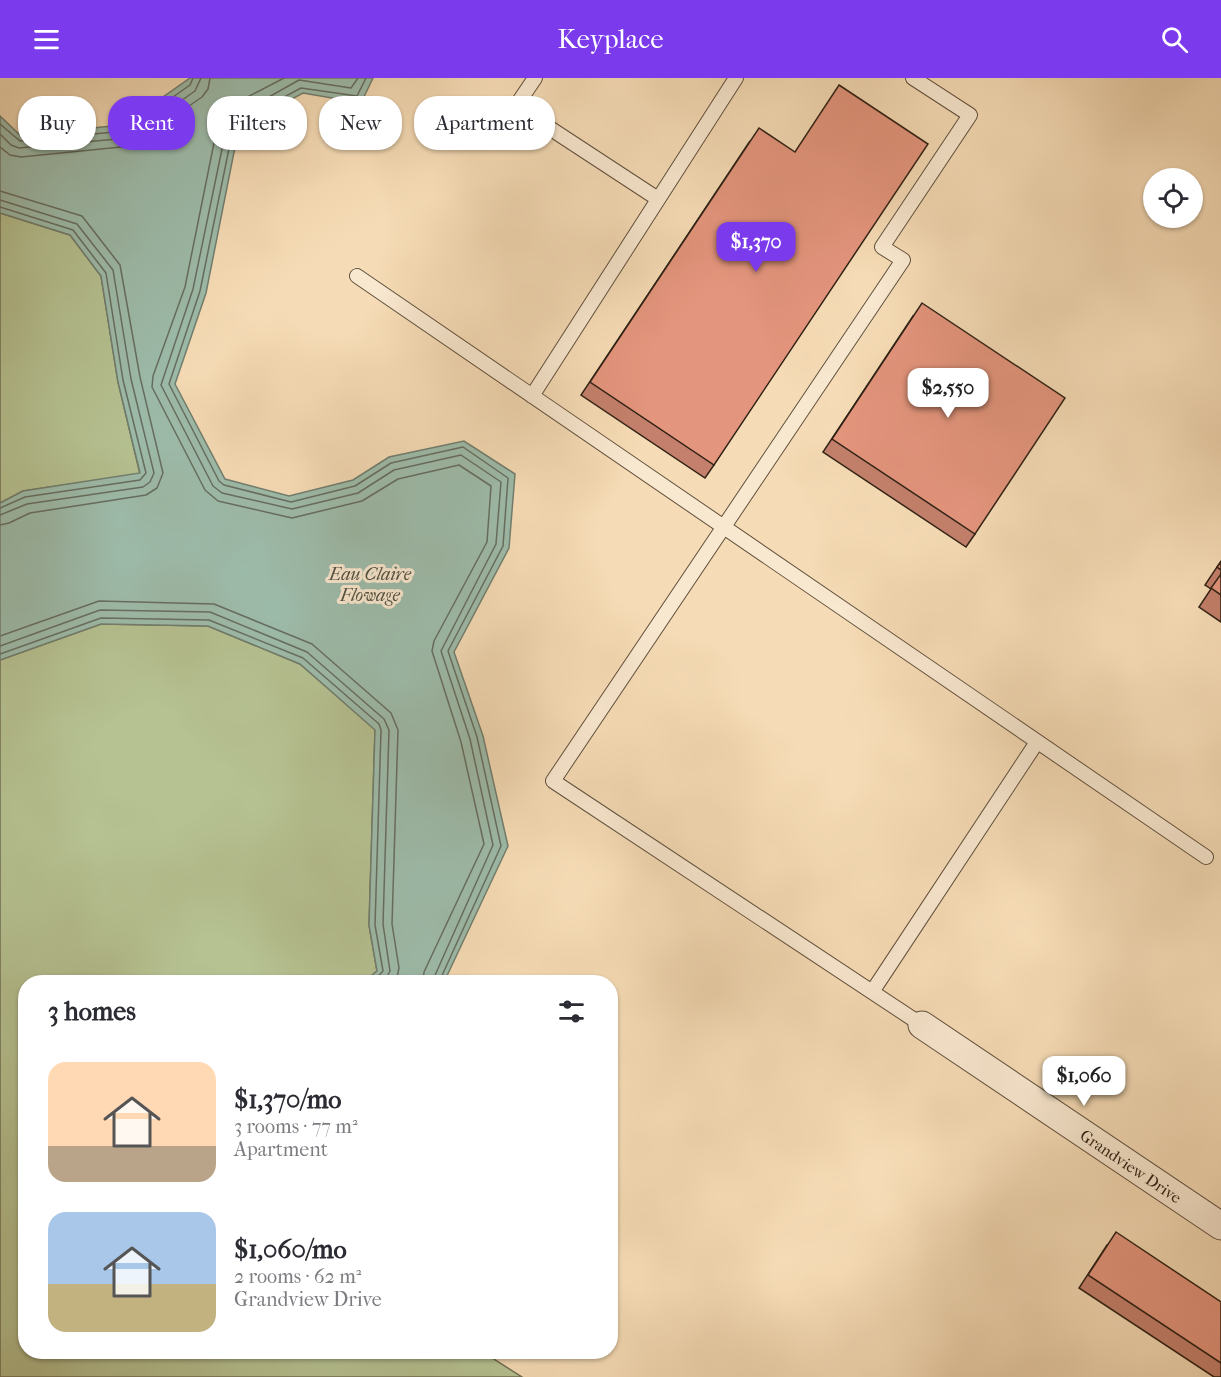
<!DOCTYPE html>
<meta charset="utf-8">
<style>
body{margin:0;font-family:"IM FELL French Canon",serif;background:#f7f7f7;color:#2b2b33;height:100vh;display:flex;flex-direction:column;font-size:22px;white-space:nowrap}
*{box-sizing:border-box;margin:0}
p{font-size:20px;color:#7c7c81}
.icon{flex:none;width:33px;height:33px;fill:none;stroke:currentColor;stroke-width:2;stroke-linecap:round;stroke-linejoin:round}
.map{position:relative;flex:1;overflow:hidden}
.side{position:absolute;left:18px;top:897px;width:600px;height:384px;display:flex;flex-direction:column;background:#fff;border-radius:24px;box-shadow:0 2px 4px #0004}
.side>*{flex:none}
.guide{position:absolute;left:18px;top:18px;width:600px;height:54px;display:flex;gap:12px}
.buttons{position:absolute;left:1143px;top:90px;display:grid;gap:12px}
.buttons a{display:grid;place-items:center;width:60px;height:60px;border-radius:50%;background:#fff;box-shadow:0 2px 4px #0004;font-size:30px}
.price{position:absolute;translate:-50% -51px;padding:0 14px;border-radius:12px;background:#fff;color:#222;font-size:20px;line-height:39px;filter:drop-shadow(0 2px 3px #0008)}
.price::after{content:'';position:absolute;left:50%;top:36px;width:18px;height:14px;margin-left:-9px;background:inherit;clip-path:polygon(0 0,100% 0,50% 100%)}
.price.on{background:#7c3aed;color:#fff}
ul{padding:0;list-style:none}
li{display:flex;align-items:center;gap:18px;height:150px;padding:0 30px}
li span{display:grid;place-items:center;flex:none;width:168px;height:120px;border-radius:18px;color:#555}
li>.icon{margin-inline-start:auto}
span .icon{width:72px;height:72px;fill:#fffc;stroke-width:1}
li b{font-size:26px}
h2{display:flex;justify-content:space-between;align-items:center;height:72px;padding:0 30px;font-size:26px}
.chip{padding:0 21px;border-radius:24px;background:#fff;box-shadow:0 2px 4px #0004;font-size:21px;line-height:54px}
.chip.on{background:#7c3aed;color:#fff}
header{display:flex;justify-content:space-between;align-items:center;height:78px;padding:0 30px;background:#7c3aed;color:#fff;font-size:27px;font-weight:600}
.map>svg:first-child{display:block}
.green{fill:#b6c292;stroke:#727254;stroke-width:1.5}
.water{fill:#9dbcab;stroke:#717e6f;stroke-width:1.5}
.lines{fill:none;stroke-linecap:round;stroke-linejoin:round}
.shore{stroke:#666e60;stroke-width:1.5}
.service-casing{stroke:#61503d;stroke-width:16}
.minor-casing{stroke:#61503d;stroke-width:29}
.service{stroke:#f9e8d0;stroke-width:14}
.minor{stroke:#f9e8d0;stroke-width:27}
.wall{fill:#c4806c;stroke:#2f2115;stroke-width:1.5}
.building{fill:#e4957d;stroke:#2f2115;stroke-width:1.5}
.labels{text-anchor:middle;stroke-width:6;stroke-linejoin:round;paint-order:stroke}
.street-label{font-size:16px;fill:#2f2115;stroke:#f9e8d0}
.water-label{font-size:18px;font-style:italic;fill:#505042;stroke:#f9e8d0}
</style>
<header><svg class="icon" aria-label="menu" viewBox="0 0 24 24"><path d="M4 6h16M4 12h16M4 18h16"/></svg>Keyplace<svg class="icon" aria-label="search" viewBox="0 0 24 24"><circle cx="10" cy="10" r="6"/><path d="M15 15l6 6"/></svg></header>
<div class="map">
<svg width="1221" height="1299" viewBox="0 0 1221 1299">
<rect width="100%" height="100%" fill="#f6dcb6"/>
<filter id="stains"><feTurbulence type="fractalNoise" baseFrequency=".00333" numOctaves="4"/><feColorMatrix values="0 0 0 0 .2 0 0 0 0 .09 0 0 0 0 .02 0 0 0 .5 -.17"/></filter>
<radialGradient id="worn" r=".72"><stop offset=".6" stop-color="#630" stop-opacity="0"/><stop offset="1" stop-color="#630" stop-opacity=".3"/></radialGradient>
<path class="green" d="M0,135L70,157L101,198L118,304L140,396L23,413L0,425Z
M101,546L208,548L300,586L375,651L369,847L377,893L364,904H26V1274H483L522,1299H0V582Z"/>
<path class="water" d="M190,0H373L361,25L303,15L239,49L206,215L175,306L225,401L289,418L353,402L389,379L464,363L515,396L509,470L454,574L483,658L508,768L444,904H364L377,893L369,847L375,652L300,586L208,548L101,546L0,582V425L23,413L140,395L118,304L101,198L70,157L0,135V38L20,57L123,47Z"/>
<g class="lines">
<path class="shore" d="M284,0L228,29L219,40L185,209L153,298L152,309L205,412L218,423L292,440L362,423L398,401L459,387L491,408L487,464L434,563L432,573L461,664L484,766L424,894L423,904
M358,0L351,10L299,2L228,42L193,211L161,307L213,408L222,415L292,431L358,415L394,392L461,377L501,404L496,466L441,573L470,661L493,767L432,904
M366,0L357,18L301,10L234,46L200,213L169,306L219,403L224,407L291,424L355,408L391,385L463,369L508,400L503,468L448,573L477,659L501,768L439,904
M0,46L20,63L125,53L190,7L193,0
M0,56L11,67L19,70L128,60L195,13L201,0
M0,69L10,77L21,79L131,68L202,19L208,11L210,0
M0,113L82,138L120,187L140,299L163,395L157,410L146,417L30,435L9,445L0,447
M0,122L77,146L113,192L131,301L154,395L150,404L143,409L27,426L0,437
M0,129L73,152L106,195L123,302L146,395L140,402L25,419L0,430
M0,558L99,523L214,526L312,566L391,635L398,652L392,846L399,890L396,904
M0,568L100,532L210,534L307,574L384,641L389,652L383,846L390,893L384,904
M0,576L101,540L209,542L303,580L379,646L381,652L375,847L383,893L373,904"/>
<defs>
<path id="service" d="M535,0L516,28L658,121
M913,0L970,37L882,169L903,182L553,703L922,947
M357,198L1206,779
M532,318L736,0
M872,914L1037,664"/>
<path id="minor" d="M922,947L1221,1148"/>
</defs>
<use href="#service" class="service-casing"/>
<use href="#minor" class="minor-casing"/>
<use href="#service" class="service"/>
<use href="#minor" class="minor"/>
</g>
<path class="wall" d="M750,63L714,387L705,400L581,317Z
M913,238L975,456L966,469L823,374Z
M1221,483V544L1199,529L1211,511L1205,507Z
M1107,1167L1221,1224V1299H1214L1079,1210Z"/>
<path class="building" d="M839,7L928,66L714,387L590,304L759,50L795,74Z
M922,225L1065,320L975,456L832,361Z
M1221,484V492L1217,489Z
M1221,496V517L1211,510Z
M1116,1154L1221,1224V1285L1088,1197Z"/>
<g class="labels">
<g class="street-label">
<text transform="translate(1131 1088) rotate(34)" y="6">Grandview Drive</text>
</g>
<g class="water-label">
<text x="370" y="502">Eau Claire<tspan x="370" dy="21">Flowage</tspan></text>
</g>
</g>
<rect width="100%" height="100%" filter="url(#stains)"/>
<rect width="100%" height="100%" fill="url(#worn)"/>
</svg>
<div class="buttons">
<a><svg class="icon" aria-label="locate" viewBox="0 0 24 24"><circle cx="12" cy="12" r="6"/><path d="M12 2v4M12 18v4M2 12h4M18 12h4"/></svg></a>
</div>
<b class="price on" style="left:756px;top:195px">$1,370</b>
<b class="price" style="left:948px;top:341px">$2,550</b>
<b class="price" style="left:1084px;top:1029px">$1,060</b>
<div class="guide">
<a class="chip">Buy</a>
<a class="chip on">Rent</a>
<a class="chip">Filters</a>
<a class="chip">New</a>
<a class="chip">Apartment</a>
</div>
<section class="side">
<h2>3 homes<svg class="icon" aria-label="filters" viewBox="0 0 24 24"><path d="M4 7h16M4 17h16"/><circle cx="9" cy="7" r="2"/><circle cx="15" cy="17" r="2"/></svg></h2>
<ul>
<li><span style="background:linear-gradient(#ffd9b3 70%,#b9a48a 0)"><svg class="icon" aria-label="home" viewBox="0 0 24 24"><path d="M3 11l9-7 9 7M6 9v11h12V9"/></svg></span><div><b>$1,370/mo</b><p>3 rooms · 77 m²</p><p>Apartment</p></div></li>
<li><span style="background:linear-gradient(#a9c7e8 60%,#c2b280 0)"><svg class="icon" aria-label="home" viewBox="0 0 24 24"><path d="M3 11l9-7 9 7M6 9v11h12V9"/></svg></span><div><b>$1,060/mo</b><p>2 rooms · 62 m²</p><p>Grandview Drive</p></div></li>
</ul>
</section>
</div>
